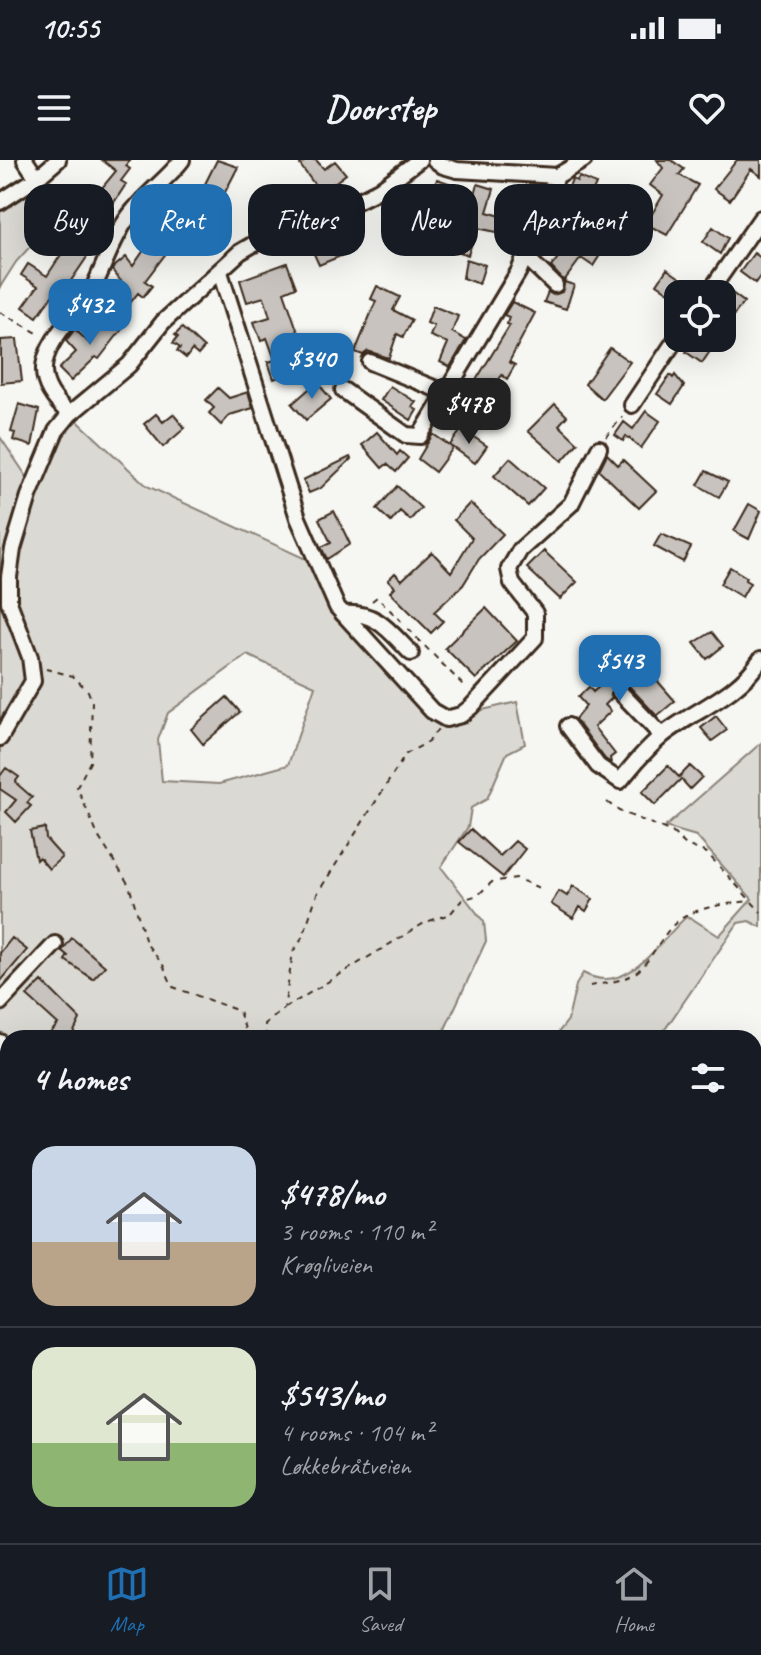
<!DOCTYPE html>
<meta charset="utf-8">
<style>
body{margin:0;font-family:Caveat,sans-serif;background:#20242c;color:#f1f3f6;height:100vh;display:flex;flex-direction:column;font-size:30px;white-space:nowrap}
*{box-sizing:border-box;margin:0}
p{font-size:26px;color:#9ea1a6}
.icon{flex:none;width:44px;height:44px;fill:none;stroke:currentColor;stroke-width:2;stroke-linecap:round;stroke-linejoin:round}
.map{position:relative;flex:1;overflow:hidden}
.drawer{position:absolute;left:0px;top:870px;width:762px;height:514px;display:flex;flex-direction:column;background:#171b24;border-radius:24px 24px 0 0;box-shadow:0 8px 32px #0002}
.drawer>*{flex:none}
.banner{position:absolute;left:24px;top:24px;width:714px;height:72px;display:flex;gap:16px}
.controls{position:absolute;left:664px;top:120px;display:grid;gap:16px}
.controls a{display:grid;place-items:center;width:72px;height:72px;border-radius:16px;background:#171b24;box-shadow:0 8px 32px #0002;font-size:40px}
.price{position:absolute;translate:-50% -68px;padding:0 18px;border-radius:16px;background:#1f6fb2;color:#fff;font-size:26px;line-height:52px;filter:drop-shadow(0 2px 4px #0008)}
.price::after{content:'';position:absolute;left:50%;top:48px;width:24px;height:18px;margin-left:-12px;background:inherit;clip-path:polygon(0 0,100% 0,50% 100%)}
.price.selected{background:#222;color:#fff}
ul{padding:0;list-style:none}
li{display:flex;align-items:center;gap:24px;height:200px;padding:0 32px}
li+li{border-top:2px solid #363941}
li span{display:grid;place-items:center;flex:none;width:224px;height:160px;border-radius:24px;color:#555}
li>.icon{margin-inline-start:auto}
span .icon{width:96px;height:96px;fill:#fffc;stroke-width:1}
li b{font-size:34px}
h2{display:flex;justify-content:space-between;align-items:center;height:96px;padding:0 32px;font-size:34px}
.tag{padding:0 28px;border-radius:24px;background:#171b24;box-shadow:0 8px 32px #0002;font-size:28px;line-height:72px}
.tag.selected{background:#1f6fb2;color:#fff}
.status{display:flex;justify-content:space-between;align-items:center;height:56px;padding:0 40px;background:#171b24;direction:ltr}
.status svg{height:22px;fill:currentColor}
header{display:flex;justify-content:space-between;align-items:center;height:104px;padding:0 32px;background:#171b24;font-size:36px;font-weight:800}
.menu{display:flex;justify-content:space-around;align-items:center;height:112px;border-top:2px solid #363941;background:#171b24;font-size:22px;color:#9ea1a6}
.menu a{display:grid;justify-items:center;gap:4px}
.menu .selected{color:#1f6fb2}
.map>svg:first-child{display:block}
.green{fill:#dad9d3;stroke:#8a8278;stroke-width:2;fill-rule:evenodd}
.building{fill:#c8c3be;stroke:#3b2a1e;stroke-width:2}
.lines{fill:none;stroke-linecap:round;stroke-linejoin:round}
.minor-casing{stroke:#3b2a1e;stroke-width:20}
.path{stroke:#3b2a1e;stroke-width:2;stroke-dasharray:6 6;stroke-linecap:butt}
.minor{stroke:#f6f6f2;stroke-width:14}
</style>
<div class="status"><b>10:55</b><svg viewBox="0 0 49 12"><path d="M0 12V9h3v3zM5 12V6h3v6zM10 12V3h3v9zM15 12V0h3v12zM26 1h20v11H26zM47 4h2v5h-2z"/></svg></div>
<header><svg class="icon" aria-label="menu" viewBox="0 0 24 24"><path d="M4 6h16M4 12h16M4 18h16"/></svg>Doorstep<svg class="icon" aria-label="heart" viewBox="0 0 24 24"><path d="M12 20l-8-8c-3-5 5-10 8-4 3-6 11-1 8 4z"/></svg></header>
<div class="map">
<svg width="761" height="1383" viewBox="0 0 761 1383">
<rect width="100%" height="100%" fill="#f6f6f2"/>
<filter id="ink" filterUnits="userSpaceOnUse"><feTurbulence type="fractalNoise" baseFrequency=".0125" numOctaves="2"/><feDisplacementMap in="SourceGraphic" scale="16" xChannelSelector="R" yChannelSelector="G"/><feConvolveMatrix kernelMatrix="1 2 1 2 8 2 1 2 1" color-interpolation-filters="sRGB"/></filter>
<g filter="url(#ink)">
<path class="green" d="M32,27L56,58L16,102L0,127V51Z
M70,254L147,326L319,405L337,447L432,551L461,555L517,542L525,584L507,593L487,639L471,648L468,667L441,707L484,762L486,781L444,871L448,878H8V1376H474L472,1383H0V277L27,317L34,320ZM247,495L315,526L288,605L219,624L162,621L158,580L168,553Z
M761,583V767L749,761L738,763L659,878H554L568,860L576,825L583,813C628,837 657,783 686,757L691,758L719,776L752,739L696,676L665,667Z
M761,1145V1251L754,1255V1146Z"/>
<path class="building" d="M102,0H130L126,6L130,9L121,21L126,24L85,87L91,91L81,106L66,128L60,125L37,157L23,147L38,126L21,115L28,104L47,116L87,55L79,49L88,37L92,40L116,11Z
M217,0L238,7L221,40L193,77L179,66L165,85L170,88L145,121L152,126L143,137L138,133L127,147L114,137L124,125L112,110L114,107L126,97L133,106L162,64L155,57L163,47L182,62L205,32L202,30Z
M306,0H316L324,9L335,1L346,14L321,33L300,5Z
M657,0H671L684,9L679,15L698,25L667,75L646,64L663,35L650,25L663,8Z
M737,0H761V16L751,9L730,40L714,29Z
M579,17L596,24L586,48L564,40L572,19L577,21Z
M437,19L455,25L448,44L441,43L432,68L391,55L383,43L397,33L416,60L420,49L426,51Z
M478,24L494,29L487,52L515,60L511,75L477,68L468,95L451,89L459,71L463,73Z
M554,51L596,77L607,57L620,64L593,106L581,98L564,121L551,107L563,91L545,80L558,61L551,58Z
M713,67L728,78L720,94L703,82Z
M344,70L353,91L319,105L310,85Z
M754,93L761,98V115L755,123L740,112Z
M466,99L485,105L479,124L463,118Z
M287,103L296,127L284,132L302,184L283,192L290,213L274,219L268,202L275,200L267,178L261,181L254,162L270,157L264,137L247,142L240,120Z
M667,109L693,127L688,134H672L657,124Z
M564,122L574,125L566,149L544,142L548,132L553,135L562,132Z
M377,126L400,137L393,150L412,160L403,177L397,174L389,198L368,191L363,195L355,192L376,141L371,139Z
M728,130L744,142L722,170V138Z
M512,142L535,153L509,202L515,205L507,219L502,215L480,248L475,245L472,249L462,243L510,165L507,164L509,157L504,155Z
M433,146L458,156L452,172L466,180L450,207L440,202L448,183L430,176L434,166L427,163Z
M113,154L126,164L99,199L96,197L71,221L59,209L76,192L66,181L75,169L90,184Z
M182,168L204,188L198,195L192,190L186,198L177,191L180,188L173,183L178,177L175,175Z
M696,178H719L702,203L686,192Z
M17,179L22,221L1,223V180Z
M610,188L630,202L602,239L585,224Z
M670,215L673,218L675,215L684,226L672,244L657,234Z
M317,222L331,239L306,260L292,244Z
M390,226L416,242L412,247L417,250L411,260L381,240Z
M218,228L229,238L248,232L253,248L230,255L221,265L209,253L214,248L206,240Z
M19,244L39,250L32,286L13,280L15,273L11,272Z
M555,244L567,256L559,265L578,283L562,301L528,271Z
M646,251L660,261L641,288L626,276L623,281L615,275L624,262L633,269Z
M156,254L163,262L173,254L185,268L163,287L144,264Z
M462,269L487,286L475,303L450,285Z
M377,272L397,295L400,291L408,298L396,312L387,304L382,308L362,285Z
M433,274L453,288L435,312L418,299Z
M607,294L618,305L623,300L656,331L639,348L599,310Z
M350,297L351,299L321,328L309,333L303,320Z
M510,298L544,328L528,346L494,316Z
M706,311L728,322L719,337L698,325Z
M397,326L421,348L410,360L400,351L391,362L377,349Z
M470,343L503,374L479,399L463,425L434,452L443,461L431,473L390,432L395,427L388,420L395,413L402,420L432,392L451,412L472,378L454,360Z
M749,344L761,351L749,379L734,371Z
M334,351L350,384L327,399L321,387L331,383L319,359Z
M661,374L691,387L683,402L654,386Z
M544,391L577,422L560,439L527,408Z
M730,407L746,417L745,420L750,423L742,437L720,424Z
M486,448L517,481L476,519L445,488Z
M712,472L723,486L707,499L694,483Z
M641,502L675,541L657,556L627,524L618,522L613,525L610,534L612,538L605,545L611,551L594,567L615,594L610,598L611,603L605,599L575,559L586,546L578,537L589,527L593,532L616,512L624,520L622,518Z
M227,537L240,552L203,584L191,569Z
M716,556L727,570L712,581L701,568Z
M668,606L679,617L690,606L702,617L690,629L681,619L655,645L642,632Z
M6,608L19,617L16,621L17,624L32,637L27,643L31,646L16,662L6,652L16,640L0,629V616Z
M45,668L46,679L62,697L49,709L39,697L36,700L30,671Z
M471,669L500,696L515,681L525,689L503,717L459,682Z
M573,726L593,739L586,751L580,747L573,758L551,744L559,731L567,736Z
M12,778L27,790L0,822V793Z
M72,778L105,806L93,819L65,800L68,796L62,791Z
M42,821L80,859L71,878H46L58,864L27,836Z"/>
<g class="lines">
<defs>
<path id="minor" d="M25,0L37,18
M435,0L443,6L457,10L557,16L584,0
M0,42L37,18L58,0
M526,97L555,125
M220,112L298,358L337,447L432,551L446,559L461,555L471,547L535,478V453L512,423L509,409L520,390L571,344L599,288
M708,134L761,58
M370,202L446,233
M343,230L406,275L420,276L519,111L557,16
M632,245L678,176
M70,254C32,222 39,195 69,160C75,152 83,145 89,136C103,111 110,83 127,59C142,36 166,21 182,0
M343,454C377,451 389,471 411,493
M620,532L662,576
M568,566L598,606L620,621C633,605 646,589 663,575C695,550 738,535 761,499
M0,578L33,521L30,497L9,442V417L13,389L29,336L56,271L70,254L129,205L163,162L240,92L264,78L349,45L379,30L419,0
M0,843L55,784
M0,882L8,890
M754,1263L761,1258
M635,1376L639,1383"/>
</defs>
<use href="#minor" class="minor-casing"/>
<path class="path" d="M0,152L41,175
M606,277L622,257
M372,441L377,437L401,461
M408,469L466,528
M46,509L73,516L88,531L92,541L90,602L77,627L98,676L129,725L146,783L163,805L173,827L239,851L248,878
M607,642L619,651L672,672L686,685L707,693L761,752
M590,826C605,823 626,821 638,811C654,797 663,770 682,758C702,746 727,744 749,741
M285,848L426,762L450,754L462,740L478,735L492,722L516,718L539,728
M266,878L265,864L284,849L293,792L303,776L317,734L406,594L428,582L438,569
M756,1147L761,1156
M754,1190L761,1202
M201,1376L204,1383
M280,1376L289,1381
M426,1376L427,1383
M24,1383L26,1376
M289,1383L300,1376"/>
<use href="#minor" class="minor"/>
</g>
</g>
</svg>
<div class="controls">
<a><svg class="icon" aria-label="locate" viewBox="0 0 24 24"><circle cx="12" cy="12" r="6"/><path d="M12 2v4M12 18v4M2 12h4M18 12h4"/></svg></a>
</div>
<b class="price" style="left:90px;top:187px">$432</b>
<b class="price" style="left:312px;top:241px">$340</b>
<b class="price selected" style="left:469px;top:286px">$478</b>
<b class="price" style="left:620px;top:543px">$543</b>
<div class="banner">
<a class="tag">Buy</a>
<a class="tag selected">Rent</a>
<a class="tag">Filters</a>
<a class="tag">New</a>
<a class="tag">Apartment</a>
</div>
<section class="drawer">
<h2>4 homes<svg class="icon" aria-label="filters" viewBox="0 0 24 24"><path d="M4 7h16M4 17h16"/><circle cx="9" cy="7" r="2"/><circle cx="15" cy="17" r="2"/></svg></h2>
<ul>
<li><span style="background:linear-gradient(#c9d6e8 60%,#b9a48a 0)"><svg class="icon" aria-label="home" viewBox="0 0 24 24"><path d="M3 11l9-7 9 7M6 9v11h12V9"/></svg></span><div><b>$478/mo</b><p>3 rooms · 110 m²</p><p>Krøgliveien</p></div></li>
<li><span style="background:linear-gradient(#dfe7d0 60%,#8fb573 0)"><svg class="icon" aria-label="home" viewBox="0 0 24 24"><path d="M3 11l9-7 9 7M6 9v11h12V9"/></svg></span><div><b>$543/mo</b><p>4 rooms · 104 m²</p><p>Løkkebråtveien</p></div></li>
</ul>
</section>
</div>
<nav class="menu">
<a class="selected"><svg class="icon" aria-label="map" viewBox="0 0 24 24"><path d="M3 6l6-2 6 2 6-2v14l-6 2-6-2-6 2zM9 4v14M15 6v14"/></svg>Map</a>
<a><svg class="icon" aria-label="saved" viewBox="0 0 24 24"><path d="M7 4h10v16l-5-4-5 4z"/></svg>Saved</a>
<a><svg class="icon" aria-label="home" viewBox="0 0 24 24"><path d="M3 11l9-7 9 7M6 9v11h12V9"/></svg>Home</a>
</nav>
